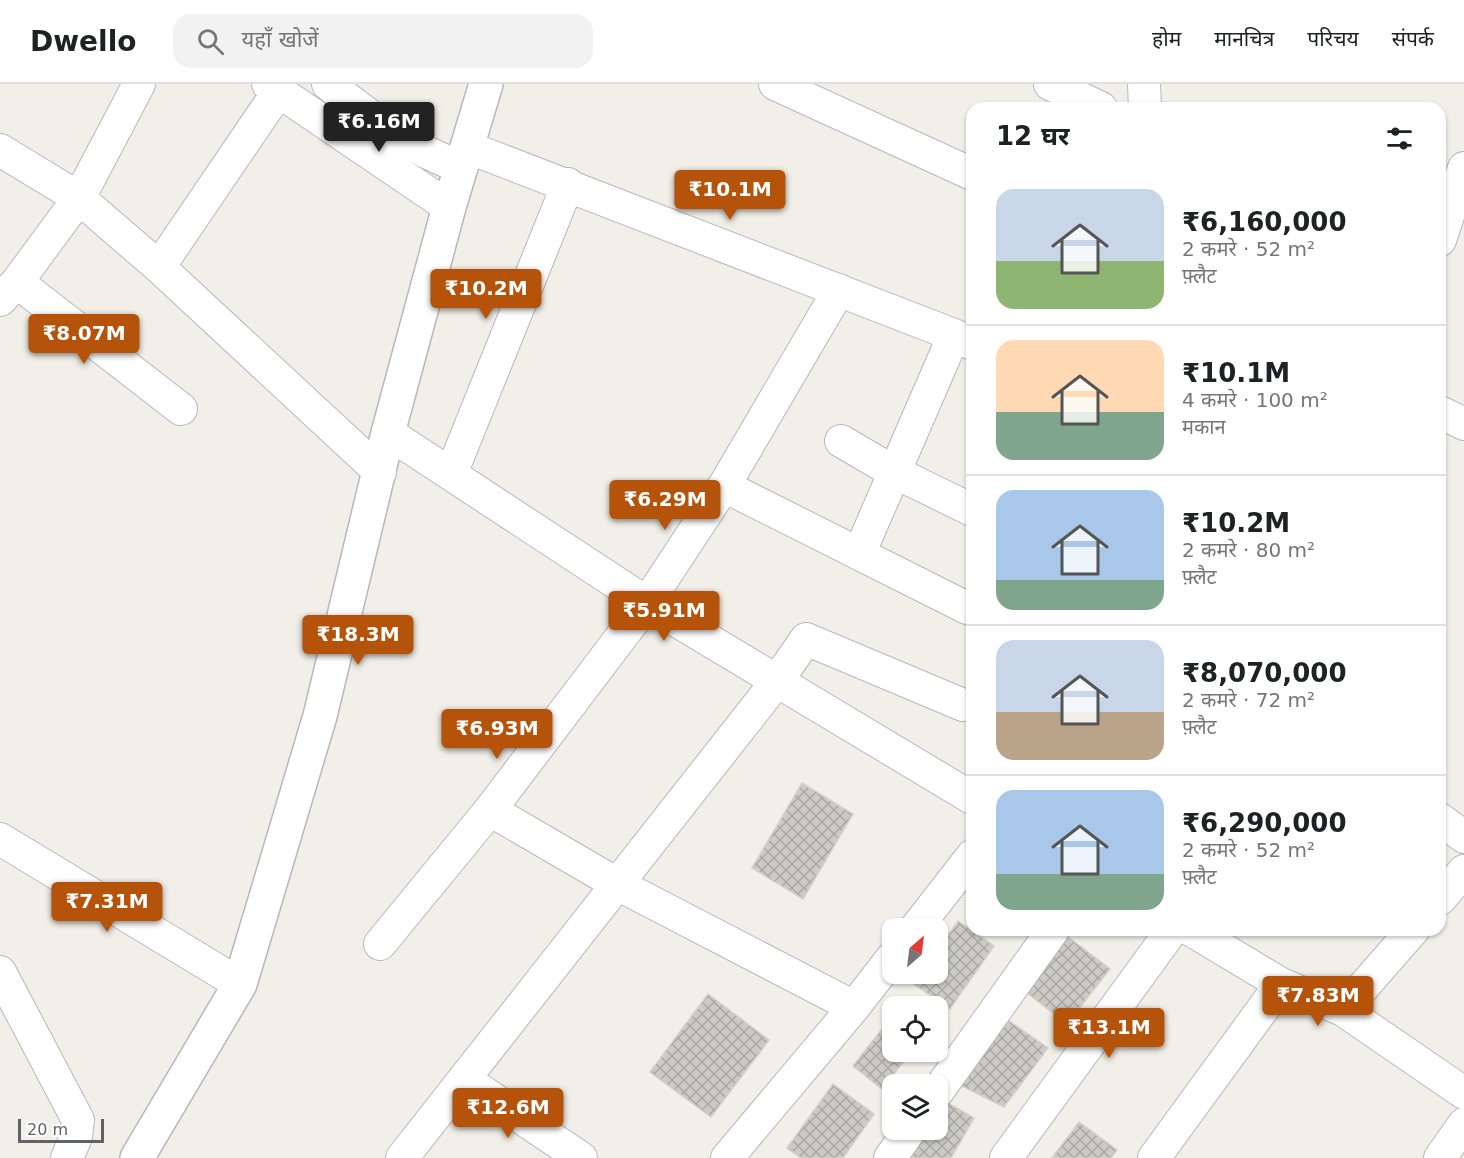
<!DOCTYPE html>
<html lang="hi">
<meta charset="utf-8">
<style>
body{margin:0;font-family:"DejaVu Sans","Noto Sans Devanagari",sans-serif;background:#f2f2f2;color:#202124;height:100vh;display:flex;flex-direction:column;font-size:22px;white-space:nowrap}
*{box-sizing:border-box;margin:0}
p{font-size:20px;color:#757577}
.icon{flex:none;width:33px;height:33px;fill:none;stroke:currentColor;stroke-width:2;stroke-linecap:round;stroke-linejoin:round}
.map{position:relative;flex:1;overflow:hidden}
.panel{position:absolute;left:966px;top:18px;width:480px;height:834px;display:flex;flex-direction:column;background:#fff;border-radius:18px;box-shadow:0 2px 4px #0004}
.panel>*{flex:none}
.needle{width:39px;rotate:28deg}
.fabs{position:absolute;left:882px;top:834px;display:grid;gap:12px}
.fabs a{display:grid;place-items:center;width:66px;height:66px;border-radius:12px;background:#fff;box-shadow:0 2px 4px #0004;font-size:30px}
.scale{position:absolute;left:18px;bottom:15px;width:86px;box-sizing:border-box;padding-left:6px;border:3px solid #5f6368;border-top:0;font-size:16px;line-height:21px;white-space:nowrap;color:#5f6368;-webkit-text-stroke:4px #fff;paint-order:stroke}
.price{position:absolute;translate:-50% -51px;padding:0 14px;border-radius:6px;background:#b45309;color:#fff;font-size:20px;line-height:39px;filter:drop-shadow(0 2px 3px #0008)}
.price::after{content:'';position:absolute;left:50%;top:36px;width:18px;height:14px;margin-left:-9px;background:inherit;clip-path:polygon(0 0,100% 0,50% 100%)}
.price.selected{background:#222;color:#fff}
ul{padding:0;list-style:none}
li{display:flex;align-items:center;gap:18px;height:150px;padding:0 30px}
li+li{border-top:2px solid #e0e0e0}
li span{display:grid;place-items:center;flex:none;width:168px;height:120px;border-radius:18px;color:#555}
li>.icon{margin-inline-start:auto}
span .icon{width:72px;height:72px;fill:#fffc;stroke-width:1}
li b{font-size:26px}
h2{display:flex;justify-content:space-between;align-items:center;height:72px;padding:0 30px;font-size:26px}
header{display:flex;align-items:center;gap:36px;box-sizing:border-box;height:84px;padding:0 30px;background:#fff;border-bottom:2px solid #e0e0e0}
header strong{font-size:28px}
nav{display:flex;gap:33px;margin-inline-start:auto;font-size:21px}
.search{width:420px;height:54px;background:#f2f2f2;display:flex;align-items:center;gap:15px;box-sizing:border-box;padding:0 21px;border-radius:18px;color:#757577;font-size:22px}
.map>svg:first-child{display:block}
.building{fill:url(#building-cross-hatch);stroke:#d6d1c6;stroke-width:1.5}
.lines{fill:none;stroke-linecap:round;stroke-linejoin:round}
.minor-casing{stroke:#b5b8bc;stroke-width:34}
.tertiary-casing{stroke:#b5b8bc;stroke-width:36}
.minor{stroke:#fff;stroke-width:32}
.tertiary{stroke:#fff;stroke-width:33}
</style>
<header>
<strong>Dwello</strong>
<div class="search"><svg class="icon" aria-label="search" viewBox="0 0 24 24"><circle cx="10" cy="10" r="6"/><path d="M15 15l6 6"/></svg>यहाँ खोजें</div>
<nav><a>होम</a><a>मानचित्र</a><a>परिचय</a><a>संपर्क</a></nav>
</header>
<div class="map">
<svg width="1464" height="1074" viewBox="0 0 1464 1074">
<defs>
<pattern id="building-cross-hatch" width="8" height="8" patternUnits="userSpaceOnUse" patternTransform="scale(1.5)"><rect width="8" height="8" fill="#cccac5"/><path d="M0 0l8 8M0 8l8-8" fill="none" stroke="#a9a8a4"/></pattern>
</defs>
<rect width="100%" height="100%" fill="#f1efe8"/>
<path class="building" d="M802,699L853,730L803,815L752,784Z
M958,837L994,862L950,925L914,900L921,890H938V866Z
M1063,849L1110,885L1067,940L1021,904Z
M708,910L769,956L711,1033L650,988Z
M892,932V968H911L882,1005L853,982Z
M1005,934L1048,964L1004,1023L954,998Z
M833,1000L874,1030L843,1074H801L787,1064Z
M941,1015L974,1034L951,1074H906L923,1046H938V1020Z
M1079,1038L1117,1066L1111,1074H1052Z"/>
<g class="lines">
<defs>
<path id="minor" d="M268,0L449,123
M328,0L390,47L426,68L461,84
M775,0L972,90
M1050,0L1101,24
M1144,0L1145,24
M467,63L954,251L972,260
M0,66L79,114L159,183L380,388
M1440,156L1464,84
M159,183L278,8
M17,198L181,325
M839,206L724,402L967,524
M0,216L17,198L79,114L139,0
M1440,328L1464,340
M388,349L647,519L972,714
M841,357L894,388L972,426
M451,390L568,100
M859,470L954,251
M490,726L617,800L854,923
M1440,735L1464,753
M0,755L240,900
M1440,815L1464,787
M916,844L972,772
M1191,846L1281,900L1343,926L1464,1009
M380,860L490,726L647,519L724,402
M0,888L78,1036L76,1053L67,1074
M1343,926L1413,846
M464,995L581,1074
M938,1007L1053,846
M402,1074L777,597L806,555L963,621
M727,1074L854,923L892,874
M890,1074L910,1046
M1006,1074L1172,846
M1154,1074L1281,900
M1440,1074L1464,1040"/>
<path id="tertiary" d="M137,1074L240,900L320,632L388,349L449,123L486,0"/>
</defs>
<use href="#minor" class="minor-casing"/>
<use href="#tertiary" class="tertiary-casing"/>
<use href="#minor" class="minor"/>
<use href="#tertiary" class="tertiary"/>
</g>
</svg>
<div class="fabs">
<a><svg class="needle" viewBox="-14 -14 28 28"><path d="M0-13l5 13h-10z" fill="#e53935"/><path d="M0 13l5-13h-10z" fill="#757577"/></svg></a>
<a><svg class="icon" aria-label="locate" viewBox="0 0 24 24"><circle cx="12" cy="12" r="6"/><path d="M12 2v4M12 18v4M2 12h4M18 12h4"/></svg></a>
<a><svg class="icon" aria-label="layers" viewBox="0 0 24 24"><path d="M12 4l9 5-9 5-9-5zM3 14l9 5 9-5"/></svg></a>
</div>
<div class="scale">20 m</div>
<b class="price selected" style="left:379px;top:69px">₹6.16M</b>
<b class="price" style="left:730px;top:137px">₹10.1M</b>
<b class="price" style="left:486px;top:236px">₹10.2M</b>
<b class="price" style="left:84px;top:281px">₹8.07M</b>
<b class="price" style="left:665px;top:447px">₹6.29M</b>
<b class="price" style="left:664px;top:558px">₹5.91M</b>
<b class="price" style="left:358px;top:582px">₹18.3M</b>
<b class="price" style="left:497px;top:676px">₹6.93M</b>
<b class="price" style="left:107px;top:849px">₹7.31M</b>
<b class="price" style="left:1318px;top:943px">₹7.83M</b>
<b class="price" style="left:1109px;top:975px">₹13.1M</b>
<b class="price" style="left:508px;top:1055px">₹12.6M</b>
<section class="panel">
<h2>12 घर<svg class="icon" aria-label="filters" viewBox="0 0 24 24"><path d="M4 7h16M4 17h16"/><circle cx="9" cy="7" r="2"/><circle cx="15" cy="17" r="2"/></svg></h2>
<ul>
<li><span style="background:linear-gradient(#c9d6e8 60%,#8fb573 0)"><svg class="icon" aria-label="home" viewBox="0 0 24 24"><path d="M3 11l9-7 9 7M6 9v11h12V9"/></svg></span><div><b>₹6,160,000</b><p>2 कमरे · 52 m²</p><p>फ़्लैट</p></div></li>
<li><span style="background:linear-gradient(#ffd9b3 60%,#7fa58c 0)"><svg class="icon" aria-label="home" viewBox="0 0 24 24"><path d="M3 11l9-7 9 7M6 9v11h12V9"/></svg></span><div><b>₹10.1M</b><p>4 कमरे · 100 m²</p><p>मकान</p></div></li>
<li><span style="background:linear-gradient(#a9c7e8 75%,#7fa58c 0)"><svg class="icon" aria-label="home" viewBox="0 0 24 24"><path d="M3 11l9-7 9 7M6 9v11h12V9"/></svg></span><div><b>₹10.2M</b><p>2 कमरे · 80 m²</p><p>फ़्लैट</p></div></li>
<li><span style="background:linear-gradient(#c9d6e8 60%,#b9a48a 0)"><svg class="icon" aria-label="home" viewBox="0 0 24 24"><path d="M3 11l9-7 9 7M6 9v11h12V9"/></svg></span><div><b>₹8,070,000</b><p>2 कमरे · 72 m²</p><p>फ़्लैट</p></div></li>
<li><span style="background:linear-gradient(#a9c7e8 70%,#7fa58c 0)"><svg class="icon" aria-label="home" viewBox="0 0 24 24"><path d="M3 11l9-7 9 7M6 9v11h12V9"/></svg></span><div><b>₹6,290,000</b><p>2 कमरे · 52 m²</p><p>फ़्लैट</p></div></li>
</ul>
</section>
</div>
